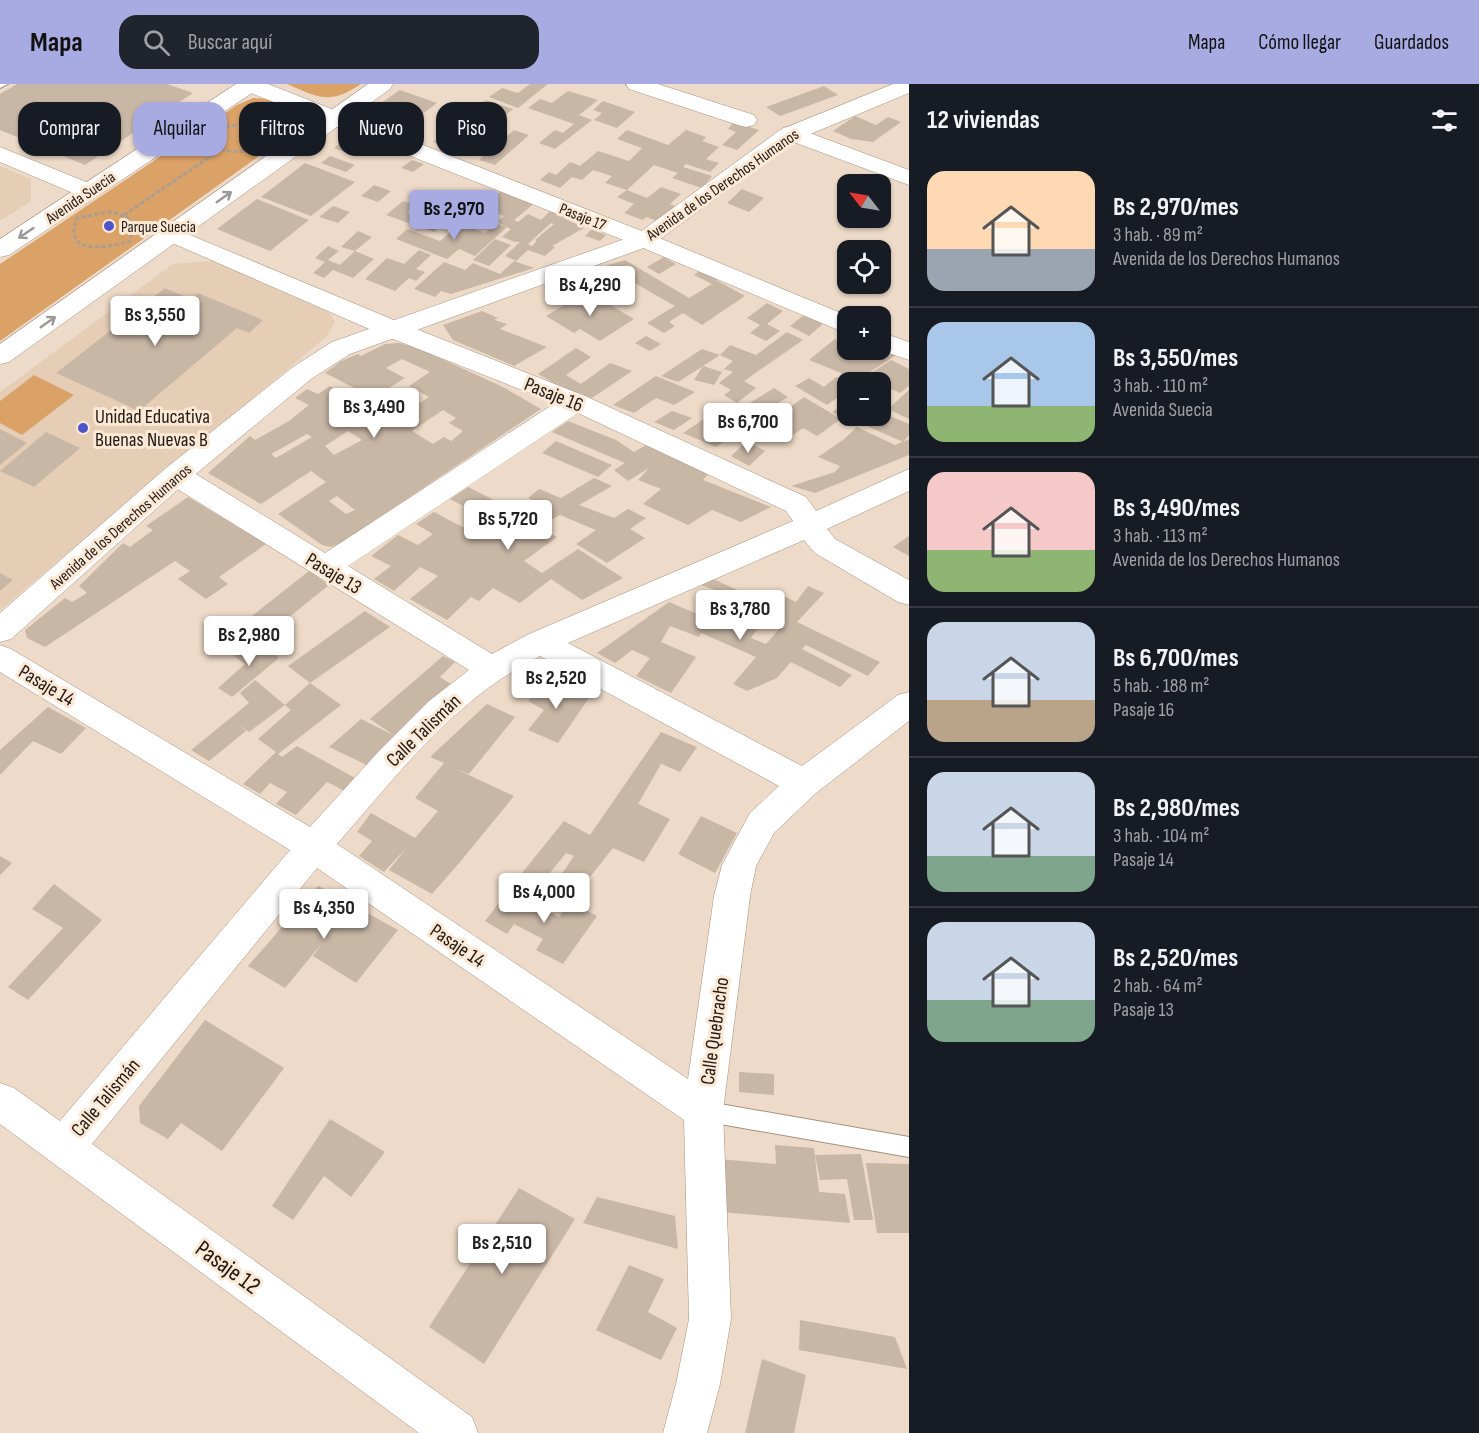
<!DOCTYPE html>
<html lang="es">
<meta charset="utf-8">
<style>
body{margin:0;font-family:"Sofia Sans Condensed",sans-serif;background:#20242c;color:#f1f3f6;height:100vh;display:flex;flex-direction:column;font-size:22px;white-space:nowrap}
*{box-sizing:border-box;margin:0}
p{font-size:20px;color:#9ea1a6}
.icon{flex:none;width:33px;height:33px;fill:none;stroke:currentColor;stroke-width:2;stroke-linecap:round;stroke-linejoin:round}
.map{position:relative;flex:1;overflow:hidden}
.sheet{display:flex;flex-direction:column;background:#171b24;width:570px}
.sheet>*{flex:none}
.top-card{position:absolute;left:18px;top:18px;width:570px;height:54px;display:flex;gap:12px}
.needle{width:39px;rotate:301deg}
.fabs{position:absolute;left:837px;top:90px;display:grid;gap:12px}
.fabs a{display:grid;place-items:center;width:54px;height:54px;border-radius:12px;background:#171b24;box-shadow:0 2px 4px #0004;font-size:30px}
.price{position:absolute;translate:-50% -51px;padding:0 14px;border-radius:6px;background:#fff;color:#222;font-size:20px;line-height:39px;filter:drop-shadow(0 2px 3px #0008)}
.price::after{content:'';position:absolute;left:50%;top:36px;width:18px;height:14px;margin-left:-9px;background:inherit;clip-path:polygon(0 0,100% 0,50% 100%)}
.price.on{background:#a8abe2;color:#111}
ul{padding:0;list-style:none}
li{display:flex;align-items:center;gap:18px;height:150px;padding:0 18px}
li+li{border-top:2px solid #363941}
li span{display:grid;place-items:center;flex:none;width:168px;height:120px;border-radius:18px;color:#555}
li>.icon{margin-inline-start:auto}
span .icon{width:72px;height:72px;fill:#fffc;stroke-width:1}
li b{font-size:26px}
h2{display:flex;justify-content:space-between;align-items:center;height:72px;padding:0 18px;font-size:26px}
.chip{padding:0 21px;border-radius:18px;background:#171b24;box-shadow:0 2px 4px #0004;font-size:21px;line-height:54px}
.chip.on{background:#a8abe2;color:#111}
header{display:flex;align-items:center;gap:36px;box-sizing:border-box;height:84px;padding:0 30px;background:#a8abe2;color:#111}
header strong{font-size:28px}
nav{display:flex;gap:33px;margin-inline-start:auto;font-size:21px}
.search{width:420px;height:54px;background:#20242c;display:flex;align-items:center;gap:15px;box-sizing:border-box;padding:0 21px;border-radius:18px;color:#9ea1a6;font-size:22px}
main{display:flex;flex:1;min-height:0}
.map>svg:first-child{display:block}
.built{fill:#e6ceb6}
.green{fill:#dba268}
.building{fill:#c9b7a6;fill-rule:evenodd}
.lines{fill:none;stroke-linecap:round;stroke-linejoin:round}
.service-casing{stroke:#a39281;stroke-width:2}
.minor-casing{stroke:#a39281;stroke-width:1}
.tertiary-casing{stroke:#a39281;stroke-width:1}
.secondary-casing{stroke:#a39281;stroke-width:1}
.path{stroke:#ad9d8f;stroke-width:3;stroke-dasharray:4.5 2;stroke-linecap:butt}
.service{fill:#fff;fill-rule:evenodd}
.minor{fill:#fff;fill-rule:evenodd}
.tertiary{fill:#fff;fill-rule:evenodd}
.secondary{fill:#fff;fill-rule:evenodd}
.oneway{stroke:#9b9895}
.poi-dot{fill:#4e54ca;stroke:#fbe8d5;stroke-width:2}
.labels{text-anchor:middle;stroke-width:6;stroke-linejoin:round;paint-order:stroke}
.far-street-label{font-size:16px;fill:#201913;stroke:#fbe8d5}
.far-poi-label{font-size:16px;fill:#201913;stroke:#fbe8d5;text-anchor:start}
.street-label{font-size:20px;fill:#201913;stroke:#fbe8d5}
.poi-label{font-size:20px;fill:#201913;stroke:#fbe8d5;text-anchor:start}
.near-street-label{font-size:24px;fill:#201913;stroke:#fbe8d5}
</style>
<header>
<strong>Mapa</strong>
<div class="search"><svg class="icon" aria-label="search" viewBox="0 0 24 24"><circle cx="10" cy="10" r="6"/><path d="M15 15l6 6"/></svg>Buscar aquí</div>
<nav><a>Mapa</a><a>Cómo llegar</a><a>Guardados</a></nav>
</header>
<main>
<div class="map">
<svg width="909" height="1349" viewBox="0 0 909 1349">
<rect width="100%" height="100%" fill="#eddac8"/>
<path class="built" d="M0,82L31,95V117L0,137Z
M213,177L327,225L335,238L327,252L0,526V308L173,180Z"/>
<path class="green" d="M287,0H361C330,21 319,14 287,0Z
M253,14C271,14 292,21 306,31L304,40L0,257V180L237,21Z
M34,291L74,311L22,351L0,339V317Z"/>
<path class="building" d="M17,0H167L193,9L85,81L0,46V10Z
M530,0H548L518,24L489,13L502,4L518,9Z
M824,2L838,11L780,32L766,23Z
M400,6L437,19L421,31L417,29L394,46L361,33Z
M568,7L598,16L579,31L592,36L555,65L539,59L555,46L563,49L574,40L528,24L540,15L552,19Z
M486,16L513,25L480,52L467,47L457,55L444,50Z
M603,17L635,28L617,44L594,36L602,29L593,26Z
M855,32L876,41L888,33L901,38L873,58L851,55L833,47Z
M734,38L759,46L737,66L722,61L736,48L728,45Z
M514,46L529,51L495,81L479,76Z
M627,46L668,61L686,46L706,53L702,57L719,63L706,75L719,79L710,88L686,80L683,83L712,92L702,104L672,94L678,89L654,81L627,106L647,114L661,103L681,110L670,120L675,122L657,137L646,133L643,136L624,129L634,120L617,113L627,106L605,99L612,92L593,86L582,96L572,93L560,104L540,96L549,88L556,91L570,78L580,82L598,67L629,77L642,64L617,55Z
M353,49L390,63L382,70L363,62L352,71L334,64Z
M441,52L458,59L464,54L476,59L462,70L433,58Z
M330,72L355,81L346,88L321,79Z
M412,76L424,80L413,88L401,84Z
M305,79L355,98L311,132L261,113Z
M374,101L391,107L378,118L361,112Z
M503,105L536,118L514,136L518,138L528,130L541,136L550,127L584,144L552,162L555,163L545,172L528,166L516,177L505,172L520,158H515L502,153L511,145L497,138L504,132L482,123ZM551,139L554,140L535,156L537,157L532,162L528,160Z
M742,105L764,114L749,128L727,119Z
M257,115L309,136L270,167L217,145Z
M403,117L416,121L407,129L444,139L434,148L386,131Z
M333,122L350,128L338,139L319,133Z
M496,139L507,143L475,172L459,165L447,175L396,155L407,145L440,157L460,140L485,149Z
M592,145L606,151L600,157L585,152Z
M358,147L372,153L355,167L374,175L353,194L333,186L324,194L313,189L325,178L315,174L328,162L339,167L328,176L340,181L355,167L341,163Z
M495,155L511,161L489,182L473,176Z
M419,166L431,171L416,185L425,188L416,197L409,194L395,207L365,195L387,174L404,180Z
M664,173L676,180L659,190L647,183Z
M625,176L689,214L712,200L694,191L700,186L718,194L716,196L745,212L702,241L683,229L669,238L675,242L664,249L647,239L675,222L605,182Z
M514,177L534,184L451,210L441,207L435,213L414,205L444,178L465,186L473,179L500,190Z
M165,204L191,215L198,209L263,236L249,249L237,244L139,327L56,289Z
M587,207L634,235L600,257L580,245L574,249L546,232Z
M767,219L783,227L767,240L780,247L766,257L750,249L760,241L747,234Z
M482,227L498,234L494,236L507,240L500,245L547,263L514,282L453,256L443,241Z
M805,230L824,239L809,252L790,242Z
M787,248L803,256L744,297L756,304L737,319L724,311L731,306L719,299L733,288L724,285L733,277L720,271L703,282L722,288L714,301L694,296L703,282L678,298L661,292L702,265L720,271L730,261L756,271Z
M646,252L661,260L650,267L635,259Z
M835,255L848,262V266H882L896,271L858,296L809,276Z
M399,259L420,265L503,303L541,325L341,459L331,463L322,461L278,430L326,398L311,387L261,420L208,389L250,352L255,356L289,337L309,321L295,314L307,305L318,310L330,302L352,315L364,309L325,289L341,277L358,270L361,272L385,260ZM402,275L430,288L409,302L429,313L401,331L397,327L410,318L387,305L405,294L386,284ZM443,326L456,334L449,339L463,347L451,357L444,353L433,360L412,347ZM348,347L362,356L334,371L325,362ZM307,350L312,353L276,374L271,370ZM337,412L355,426L346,430L338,424L329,417Z
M576,264L591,273L566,291L581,300L610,279L632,287L592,314L571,306L568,308L538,290Z
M891,276L909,285V302L900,309L865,293Z
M656,292L695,308L674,321L656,314L634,329L613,321Z
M836,293L848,298V306L827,321L795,302L809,294L824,303Z
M774,304L788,313L761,329L748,320Z
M909,306V335L888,325Z
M804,313L841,335L817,352L803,344L786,356L764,342Z
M848,317V332H857L848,338L832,328Z
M728,319L757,336L716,363L683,349Z
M672,327L692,334L674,346L654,338Z
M880,328L909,340V351L903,358L867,342L876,332H880Z
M568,337L616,356L634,368L646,361L712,386L703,396L771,423L741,438L712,426L688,441L643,420L661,405L638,396L649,384L628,397L614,386L625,379L552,348Z
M857,343L895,361L909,355V371L815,409L791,402L835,388L840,382L818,373L843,356Z
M0,345L27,359L0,381Z
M46,348L80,364L34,403L0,387Z
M556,357L612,381L598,393L542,369Z
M747,357L765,367L749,382L731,372Z
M594,394L612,402L579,421L614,434L628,425L646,434L630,445L645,454L607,479L576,460L596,446L560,431L538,443L557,453L524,477L542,489L578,465L623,494L582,516L551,495L520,519L493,504L479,517L471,513L447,536L410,515L438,492L420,483L394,507L374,495L391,482L371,472L398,451L418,461L433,450L416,440L434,428L472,448L482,442L493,446L501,442L450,415L468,403L500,419L493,423L516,434L542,421L528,414L539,405L561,414Z
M188,413L266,460L219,493L228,500L206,515L178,495L190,487L175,477L45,563L27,554L25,546L65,514L72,518L87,509L79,502L123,459L130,463L153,446L146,442Z
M909,452V472L893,463Z
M309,487L329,501L262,555L239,542Z
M0,489L13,496L0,507Z
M713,495L768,520L777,509L796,518L808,502L824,509L797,538L880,578L868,592L806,561L802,565L852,591L840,603L791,578L777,594L747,607L733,600L756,573L701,549L699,553L670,542L661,558L696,573L671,609L636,592L650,574L632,566L615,579L597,569L669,518L733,545L745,528L707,513L715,506L701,501ZM763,537L780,544L766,560L751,554Z
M365,527L390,543L310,599L341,621L278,670L282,673L297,662L357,695L345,707L327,698L296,731L276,720L287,708L270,699L260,710L243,700L276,668L258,655L291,626L285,621L310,599L288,582Z
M254,555L279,574L232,613L218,604L245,580L234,572Z
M443,572L455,578L440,593L454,602L369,682L329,663L361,635L395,652L370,635Z
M255,596L285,621L249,648L239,641L246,647L209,677L191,666L249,619L240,609Z
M549,596L589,614L558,659L528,646L544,626L528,617Z
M487,620L515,633L469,690L456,685L514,712L460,778L432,810L389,786L407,763L384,788L359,772L372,757L357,748L371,729L415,754L438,727L415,714L444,679L430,673Z
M48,623L86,644L61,670L33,657L0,691V666Z
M661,648L697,663L680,688L655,677L661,680L638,720L670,735L644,778L613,764L570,818L550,807L574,772L566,769L541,800L522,789L564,737L590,751Z
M701,732L737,749L715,789L678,770Z
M0,772L12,779L0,791Z
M54,800L102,836L28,916L8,903L63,844L32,825Z
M318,802L354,819L346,829L360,825L398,846L356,899L313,872L323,858L285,904L248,882Z
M508,807L559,833L570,818L597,832L563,880L536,866L543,855L514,840L507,850L485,837Z
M205,936L284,984L222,1067L181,1039L168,1055L140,1039L139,1022Z
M739,988L774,990V1011L739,1008Z
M330,1035L385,1068L351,1113L324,1092L293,1136L272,1122Z
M775,1061L814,1064L819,1108L845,1110L850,1139L721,1128L719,1075L776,1080Z
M861,1070L873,1136H854L847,1095L820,1096L815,1071Z
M866,1079L909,1080V1149H877Z
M519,1104L575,1135L484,1280L429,1243Z
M597,1113L675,1132L678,1165L583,1139Z
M629,1181L664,1195L648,1228L677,1244L661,1276L596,1246Z
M800,1236L895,1253L907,1285L799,1266Z
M762,1275L806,1291L794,1349H745Z"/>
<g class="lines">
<defs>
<path id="service" d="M0,0H8L0,4Z
M703,1017L909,1053V1073L703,1037L695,1034L692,1027L695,1020Z"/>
<path id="minor" d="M238,0H268L652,151L848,232V250L636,161L241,5Z
M626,0H658L754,31L757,36L754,41L746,43L738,41L629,5Z
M791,42L909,86V101L783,54L780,49L783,44Z
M0,63L96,102L100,107L96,112L88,114L80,112L0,78Z
M171,143L401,239L585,312L806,413L816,427L909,385V407L827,445L835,455L909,496V521L898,518L815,469L804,456L568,559L802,682L898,611L909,608V637L816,709L774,749L756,782L750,812L723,1027L731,1235L720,1300L707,1349H663L676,1300L689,1235L684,1036L317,784L92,1060L472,1333L478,1349H419L0,1040V999L14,1004L60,1037L290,766L0,588V561L11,565L310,743L379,667L429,617L469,586L166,398L162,391L166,384L176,381L186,384L325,469L555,319L383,251L163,155L159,150L163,145ZM578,329L786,427L793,437L529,550L492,570L348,482ZM540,572L779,702L750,729L722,781L714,812L688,995L337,760C388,702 438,636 504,593C516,585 528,579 540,572Z
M880,248L909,258V276L880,266Z"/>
<path id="tertiary" d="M893,0H909V9L796,56L652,161L350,270L311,295L186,398L11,555L0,558V529L166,384L293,283L332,258L636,151L780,46Z"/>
<path id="secondary" d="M236,0H261L258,5L9,171L0,173V155Z
M368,0H393L390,5L9,278L0,280V260Z"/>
</defs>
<use href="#service" class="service-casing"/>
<use href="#minor" class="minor-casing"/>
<use href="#tertiary" class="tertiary-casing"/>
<use href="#secondary" class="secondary-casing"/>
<path class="path" d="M243,40C252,42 260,43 264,52L259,62C242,69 226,71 212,58L217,44Z
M107,128C118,129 126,131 133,140L130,157C107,164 62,172 77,134Z
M124,131L220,66"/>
<use href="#service" class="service"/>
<use href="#minor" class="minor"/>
<use href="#tertiary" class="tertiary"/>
<use href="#secondary" class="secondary"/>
</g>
<defs><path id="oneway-shaft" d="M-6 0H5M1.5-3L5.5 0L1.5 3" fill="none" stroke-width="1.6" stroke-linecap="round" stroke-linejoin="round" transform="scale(1.5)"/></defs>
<g class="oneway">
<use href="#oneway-shaft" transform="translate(224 113) rotate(-35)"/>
<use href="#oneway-shaft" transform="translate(26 149) rotate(146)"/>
<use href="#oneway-shaft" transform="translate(48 238) rotate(-35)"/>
</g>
<g class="poi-dot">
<circle cx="109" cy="142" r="6"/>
<circle cx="83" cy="344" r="6"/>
</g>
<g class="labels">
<g class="far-street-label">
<text transform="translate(722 100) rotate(-35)" y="6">Avenida de los Derechos Humanos</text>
<text transform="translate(80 113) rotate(-34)" y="6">Avenida Suecia</text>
<text transform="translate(583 132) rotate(22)" y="6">Pasaje 17</text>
<text transform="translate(120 442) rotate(-41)" y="6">Avenida de los Derechos Humanos</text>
</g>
<g class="far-poi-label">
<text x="121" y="148">Parque Suecia</text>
</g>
<g class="street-label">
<text transform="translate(554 310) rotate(22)" y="7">Pasaje 16</text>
<text transform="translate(334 489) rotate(31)" y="7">Pasaje 13</text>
<text transform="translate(47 601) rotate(31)" y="7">Pasaje 14</text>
<text transform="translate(423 646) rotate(-44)" y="7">Calle Talismán</text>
<text transform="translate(458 861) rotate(34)" y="7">Pasaje 14</text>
<text transform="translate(714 947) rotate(-82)" y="7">Calle Quebracho</text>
<text transform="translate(105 1013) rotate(-50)" y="7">Calle Talismán</text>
</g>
<g class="poi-label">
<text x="95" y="339">Unidad Educativa<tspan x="95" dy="23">Buenas Nuevas B</tspan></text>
</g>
<g class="near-street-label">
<text transform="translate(228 1183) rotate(36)" y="8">Pasaje 12</text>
</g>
</g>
</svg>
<div class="fabs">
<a><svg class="needle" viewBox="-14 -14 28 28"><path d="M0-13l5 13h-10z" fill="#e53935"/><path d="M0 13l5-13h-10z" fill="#9ea1a6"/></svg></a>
<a><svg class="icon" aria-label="locate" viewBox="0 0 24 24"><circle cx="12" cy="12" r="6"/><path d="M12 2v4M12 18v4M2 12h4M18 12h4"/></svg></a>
<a>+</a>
<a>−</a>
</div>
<b class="price on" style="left:454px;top:157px">Bs 2,970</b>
<b class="price" style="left:590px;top:233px">Bs 4,290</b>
<b class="price" style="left:155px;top:263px">Bs 3,550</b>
<b class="price" style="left:374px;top:355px">Bs 3,490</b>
<b class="price" style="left:748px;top:370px">Bs 6,700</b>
<b class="price" style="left:508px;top:467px">Bs 5,720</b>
<b class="price" style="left:740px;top:557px">Bs 3,780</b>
<b class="price" style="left:249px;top:583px">Bs 2,980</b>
<b class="price" style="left:556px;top:626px">Bs 2,520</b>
<b class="price" style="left:544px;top:840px">Bs 4,000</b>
<b class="price" style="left:324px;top:856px">Bs 4,350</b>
<b class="price" style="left:502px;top:1191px">Bs 2,510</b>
<div class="top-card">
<a class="chip">Comprar</a>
<a class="chip on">Alquilar</a>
<a class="chip">Filtros</a>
<a class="chip">Nuevo</a>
<a class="chip">Piso</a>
</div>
</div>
<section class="sheet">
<h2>12 viviendas<svg class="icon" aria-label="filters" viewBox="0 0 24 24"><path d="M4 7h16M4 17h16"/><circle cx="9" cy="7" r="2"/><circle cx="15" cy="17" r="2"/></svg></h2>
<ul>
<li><span style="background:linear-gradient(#ffd9b3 65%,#9aa5b1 0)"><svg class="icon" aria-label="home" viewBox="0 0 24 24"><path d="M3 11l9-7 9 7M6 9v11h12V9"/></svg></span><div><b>Bs 2,970/mes</b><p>3 hab. · 89 m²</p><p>Avenida de los Derechos Humanos</p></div></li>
<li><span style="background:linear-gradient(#a9c7e8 70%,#8fb573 0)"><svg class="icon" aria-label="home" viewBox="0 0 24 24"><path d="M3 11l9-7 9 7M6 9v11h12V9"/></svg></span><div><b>Bs 3,550/mes</b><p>3 hab. · 110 m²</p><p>Avenida Suecia</p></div></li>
<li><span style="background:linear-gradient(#f6c9c9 65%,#8fb573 0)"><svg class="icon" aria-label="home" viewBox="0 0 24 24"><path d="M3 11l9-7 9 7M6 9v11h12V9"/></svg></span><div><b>Bs 3,490/mes</b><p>3 hab. · 113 m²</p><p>Avenida de los Derechos Humanos</p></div></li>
<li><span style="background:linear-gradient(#c9d6e8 65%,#b9a48a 0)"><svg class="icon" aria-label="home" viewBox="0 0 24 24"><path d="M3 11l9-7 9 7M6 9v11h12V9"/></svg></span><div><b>Bs 6,700/mes</b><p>5 hab. · 188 m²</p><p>Pasaje 16</p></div></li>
<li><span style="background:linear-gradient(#c9d6e8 70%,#7fa58c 0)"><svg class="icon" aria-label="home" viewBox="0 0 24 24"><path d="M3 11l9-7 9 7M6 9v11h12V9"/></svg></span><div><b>Bs 2,980/mes</b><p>3 hab. · 104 m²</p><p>Pasaje 14</p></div></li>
<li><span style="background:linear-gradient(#c9d6e8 65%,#7fa58c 0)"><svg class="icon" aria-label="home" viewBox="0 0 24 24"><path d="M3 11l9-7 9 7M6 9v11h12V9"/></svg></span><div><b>Bs 2,520/mes</b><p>2 hab. · 64 m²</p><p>Pasaje 13</p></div></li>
</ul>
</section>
</main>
